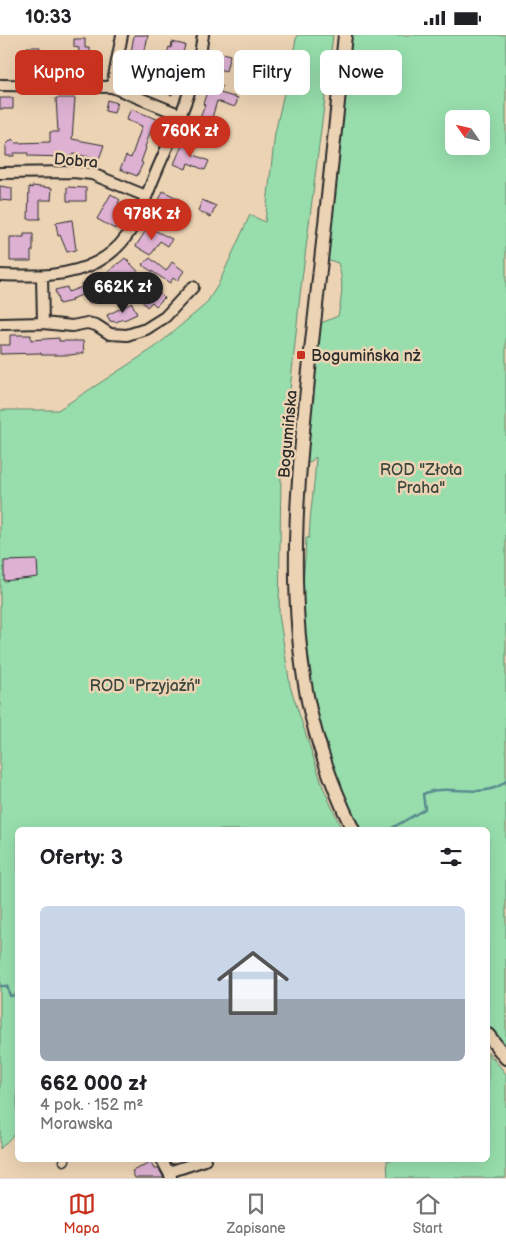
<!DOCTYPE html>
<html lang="pl">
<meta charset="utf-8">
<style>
body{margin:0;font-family:"Balsamiq Sans",sans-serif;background:#f2f2f2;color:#202124;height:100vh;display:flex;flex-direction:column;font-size:19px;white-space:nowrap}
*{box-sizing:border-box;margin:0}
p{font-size:16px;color:#757577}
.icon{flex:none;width:28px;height:28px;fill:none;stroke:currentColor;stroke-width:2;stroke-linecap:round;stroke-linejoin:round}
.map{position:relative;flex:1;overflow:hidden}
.sheet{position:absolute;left:15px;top:792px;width:475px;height:335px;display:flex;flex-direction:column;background:#fff;border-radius:8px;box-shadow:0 5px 20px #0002}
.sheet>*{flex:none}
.guide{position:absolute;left:15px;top:15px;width:476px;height:45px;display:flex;gap:10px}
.needle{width:32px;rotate:304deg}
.tools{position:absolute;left:445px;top:75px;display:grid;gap:10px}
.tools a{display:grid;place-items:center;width:45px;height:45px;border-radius:8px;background:#fff;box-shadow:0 5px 20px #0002;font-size:25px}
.price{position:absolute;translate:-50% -42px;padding:0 11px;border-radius:18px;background:#c8321e;color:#fff;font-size:16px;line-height:32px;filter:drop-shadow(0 1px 2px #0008)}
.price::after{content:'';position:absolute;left:50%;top:30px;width:15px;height:11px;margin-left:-8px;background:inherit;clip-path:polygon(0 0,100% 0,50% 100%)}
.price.active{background:#222;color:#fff}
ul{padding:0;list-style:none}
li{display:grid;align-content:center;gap:10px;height:265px;padding:0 25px}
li+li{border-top:1px solid #e0e0e0}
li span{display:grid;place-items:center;height:155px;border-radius:8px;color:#555}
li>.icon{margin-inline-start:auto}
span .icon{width:90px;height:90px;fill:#fffc;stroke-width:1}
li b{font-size:21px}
h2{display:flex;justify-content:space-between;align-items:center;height:60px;padding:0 25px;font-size:21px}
.chip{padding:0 18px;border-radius:8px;background:#fff;box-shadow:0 5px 20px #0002;font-size:18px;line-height:45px}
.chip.active{background:#c8321e;color:#fff}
.status{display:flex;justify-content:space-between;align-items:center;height:35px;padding:0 25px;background:#fff;direction:ltr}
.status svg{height:14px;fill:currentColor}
.tabs{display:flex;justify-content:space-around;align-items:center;height:70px;border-top:1px solid #e0e0e0;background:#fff;font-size:14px;color:#757577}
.tabs a{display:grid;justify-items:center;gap:2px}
.tabs .active{color:#c8321e}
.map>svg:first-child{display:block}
.green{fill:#97deac;stroke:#61846c;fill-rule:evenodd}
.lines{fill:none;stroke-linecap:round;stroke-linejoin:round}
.stream{stroke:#5a8b8f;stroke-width:2.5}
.building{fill:#deb1d3;stroke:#2b2b2b}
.pedestrian-casing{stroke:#2b2b2b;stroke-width:11}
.minor-casing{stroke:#2b2b2b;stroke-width:14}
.tertiary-casing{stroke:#2b2b2b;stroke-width:16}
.pedestrian{stroke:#ecd3b4;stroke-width:8}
.minor{stroke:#ecd3b4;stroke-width:10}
.tertiary{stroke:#ecd3b4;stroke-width:12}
.poi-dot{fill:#c8321e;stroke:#ecd3b4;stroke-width:2}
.labels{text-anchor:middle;stroke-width:5;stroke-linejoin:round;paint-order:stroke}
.street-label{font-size:16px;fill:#2b2b2b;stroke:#ecd3b4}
.poi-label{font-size:16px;fill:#2b2b2b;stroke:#ecd3b4;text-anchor:start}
.park-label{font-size:16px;fill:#3b463e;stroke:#ecd3b4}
</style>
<div class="status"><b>10:33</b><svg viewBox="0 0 49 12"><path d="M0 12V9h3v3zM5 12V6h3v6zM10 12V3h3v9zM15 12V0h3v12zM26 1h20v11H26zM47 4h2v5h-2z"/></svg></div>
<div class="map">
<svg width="506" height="1143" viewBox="0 0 506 1143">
<rect width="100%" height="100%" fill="#ecd3b4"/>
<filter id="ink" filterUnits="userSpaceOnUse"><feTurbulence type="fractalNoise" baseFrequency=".02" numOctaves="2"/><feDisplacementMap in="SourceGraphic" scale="10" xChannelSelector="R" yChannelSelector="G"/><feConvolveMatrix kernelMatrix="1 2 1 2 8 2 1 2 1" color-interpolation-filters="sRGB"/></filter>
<g filter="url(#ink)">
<path class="green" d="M297,0H333L300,260L281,441L279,579L290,651L323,752L342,795H18L17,1096L0,1114V375H58L154,313L206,269L218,250L250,180L265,187L275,98Z
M350,0H506V1015L488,991V795H358C326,724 302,646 302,567C302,546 306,524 306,503H309C310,475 315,449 316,422L306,430L319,289L338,281C342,262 344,247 338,228L326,224ZM454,84H481V111H454Z
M488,1017L506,1039V1143H388L387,1125H488Z"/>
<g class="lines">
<path class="stream" d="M392,793L425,774L423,759C428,757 434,755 439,755C460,753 490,762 506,746
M0,951H7L10,961L18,959"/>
</g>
<path class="building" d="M134,0H148L143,25L150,26L149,30L168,35L172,20L167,19L169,12L171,13L172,7L185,10L172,60L153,54L152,56L144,54L147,39L128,35Z
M74,4H85V13H90V26H94V36H75V26H78L79,13L74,12Z
M27,12H40L41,36H22V26H27Z
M213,16L230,20L226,36L209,32Z
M210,47L222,51L220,58L238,63L235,72L217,66L211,86L218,89L210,109L207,108L206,110L192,104L205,70L203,69Z
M0,63H13V74H0Z
M56,63H75L72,104L104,110L99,124L74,119L69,122L28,121V118H14V121H6V110L12,104L16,108L50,107V97H58Z
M107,65L117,68L114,78L105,76Z
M131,74L162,86L158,98L151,95L145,112L146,113L141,127L143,128L137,141L120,134L126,121L131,123L142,91L126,85Z
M183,108L194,113L192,119L209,126L205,135L188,128L186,134L174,129Z
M0,151L12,153V166L0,165Z
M32,151L52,153L51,165H40V184H28L29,152L32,153Z
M67,152L86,153V166H67Z
M163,156L179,164L174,176L178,178L175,186L159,180L160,178L155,175Z
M111,159L120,165L118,168L122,171L120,173L125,176L115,194L97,184Z
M202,165L216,171L211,182L198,176Z
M72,185L76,215L67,217L60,200L58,201L56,188Z
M148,192L172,204L168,211L160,206L151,220L136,211Z
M24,199H33V216H31V226H10V202H24Z
M125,223L164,263L156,271L152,267L147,272L141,265L148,258L133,242L125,249L120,245L123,251L120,253L123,258L114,263L110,257L89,269L85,259L71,264L72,266L59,269L55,255L67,252L68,257L82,252L81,249L106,239Z
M150,223L166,236L172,227L184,236L177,246L173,243L170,248L142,230Z
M132,268L137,279L124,285L123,284L116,287L110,286L107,280Z
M10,300H31V305L59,303V306H83L84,318L70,320H41V318L0,319V310H10Z
M37,525L38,542L4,546V526Z
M151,1128L154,1134H159L164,1143H135L132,1136Z"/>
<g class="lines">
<defs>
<path id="pedestrian" d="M64,1126L65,1125"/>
<path id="minor" d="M0,50L112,52L181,80
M112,52L122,0
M0,138L73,137L92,139L146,161
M0,240C33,241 67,243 97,227C108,221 118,213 126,202C139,184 146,161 155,140C174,95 197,49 203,0
M42,241L43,288
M0,289L43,288L72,291L87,288L96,290L110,299L127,300L146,294L165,282L193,252
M162,1125L171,1142
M169,1137L205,1125"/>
<path id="tertiary" d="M345,0C335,99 324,199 313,298C300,418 285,542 307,661C316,708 333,753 353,795
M488,1000L506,1023"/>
</defs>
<use href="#pedestrian" class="pedestrian-casing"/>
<use href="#minor" class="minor-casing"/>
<use href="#tertiary" class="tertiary-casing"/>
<use href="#pedestrian" class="pedestrian"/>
<use href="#minor" class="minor"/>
<use href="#tertiary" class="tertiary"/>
</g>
</g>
<rect class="poi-dot" x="296" y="315" width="10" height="10" rx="2.5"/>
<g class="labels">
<g class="street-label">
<text transform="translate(76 125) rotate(5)" y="6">Dobra</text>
<text transform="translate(287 399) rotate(-85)" y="6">Bogumińska</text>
</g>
<g class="poi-label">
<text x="311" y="326">Bogumińska nż</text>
</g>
<g class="park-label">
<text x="421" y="440">ROD "Złota<tspan x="421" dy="18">Praha"</tspan></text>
<text x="145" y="656">ROD "Przyjaźń"</text>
</g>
</g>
</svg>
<div class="tools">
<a><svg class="needle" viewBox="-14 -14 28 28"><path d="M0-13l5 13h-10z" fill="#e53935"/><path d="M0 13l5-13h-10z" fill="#757577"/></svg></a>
</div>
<b class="price" style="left:190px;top:123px">760K zł</b>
<b class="price" style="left:152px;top:206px">978K zł</b>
<b class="price active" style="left:123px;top:279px">662K zł</b>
<div class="guide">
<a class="chip active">Kupno</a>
<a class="chip">Wynajem</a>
<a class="chip">Filtry</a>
<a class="chip">Nowe</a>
</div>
<section class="sheet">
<h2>Oferty: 3<svg class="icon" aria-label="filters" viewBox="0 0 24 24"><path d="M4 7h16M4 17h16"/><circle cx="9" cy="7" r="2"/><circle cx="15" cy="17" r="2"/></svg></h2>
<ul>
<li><span style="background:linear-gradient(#c9d6e8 60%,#9aa5b1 0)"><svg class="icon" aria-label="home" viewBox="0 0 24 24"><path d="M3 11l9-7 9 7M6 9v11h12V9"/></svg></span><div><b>662 000 zł</b><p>4 pok. · 152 m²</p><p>Morawska</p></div></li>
</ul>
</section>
</div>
<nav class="tabs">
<a class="active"><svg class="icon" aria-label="map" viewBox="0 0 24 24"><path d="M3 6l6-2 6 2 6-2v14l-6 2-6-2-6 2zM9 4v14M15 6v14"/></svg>Mapa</a>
<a><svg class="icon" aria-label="saved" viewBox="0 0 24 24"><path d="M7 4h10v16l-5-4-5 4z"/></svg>Zapisane</a>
<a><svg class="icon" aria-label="home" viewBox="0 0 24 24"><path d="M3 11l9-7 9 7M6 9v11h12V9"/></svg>Start</a>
</nav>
